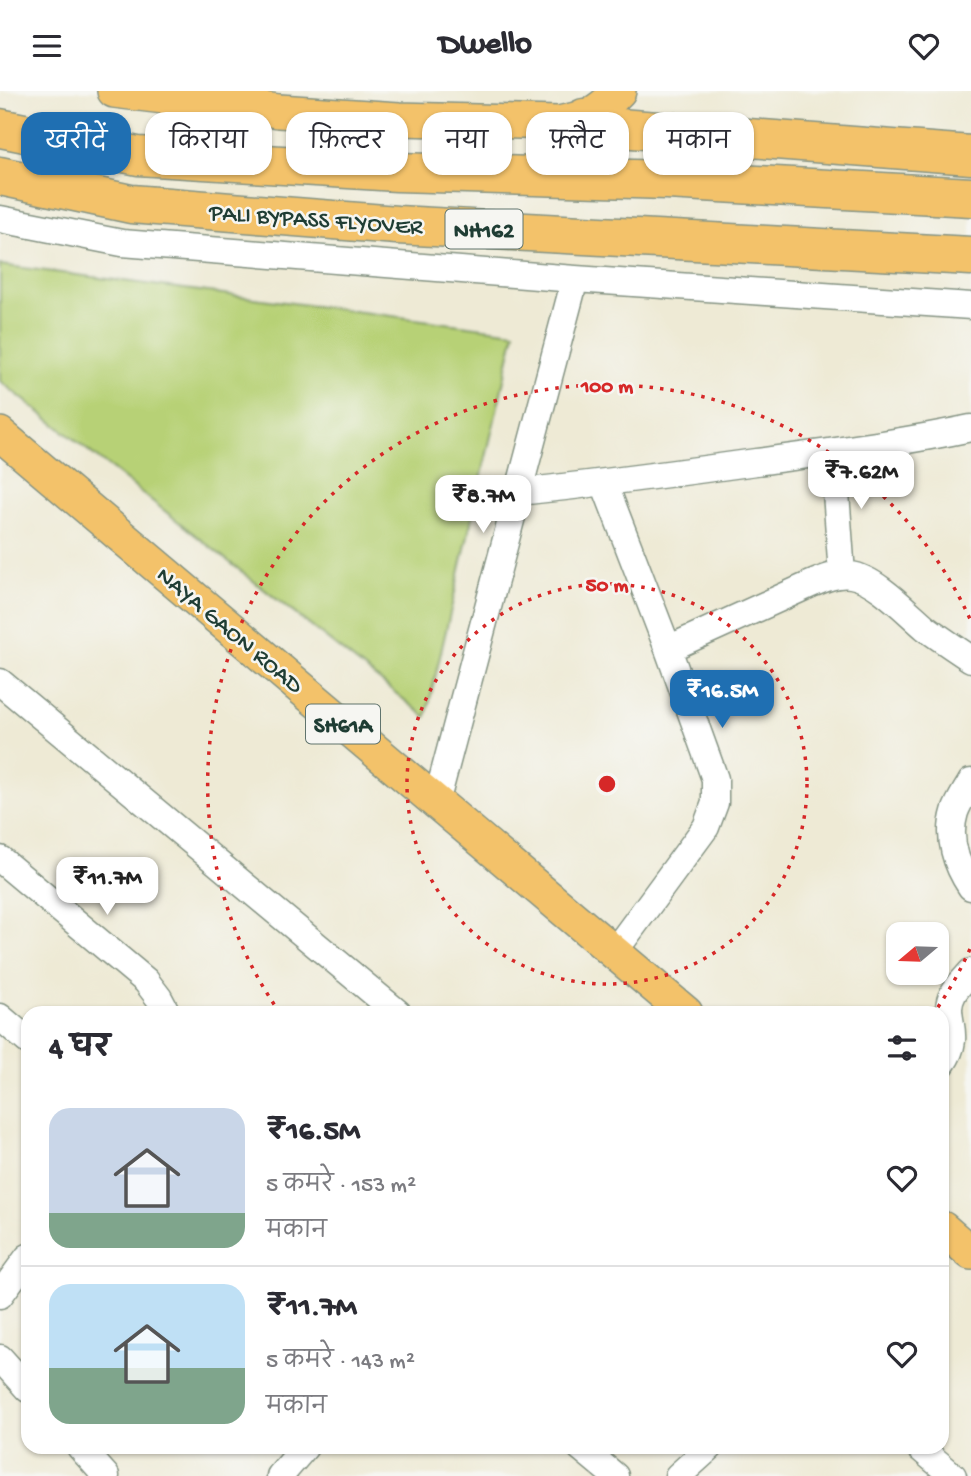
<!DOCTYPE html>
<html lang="hi">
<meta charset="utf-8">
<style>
body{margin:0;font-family:"Gochi Hand","Playpen Sans Deva",sans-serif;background:#f7f7f7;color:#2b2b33;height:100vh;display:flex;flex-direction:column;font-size:26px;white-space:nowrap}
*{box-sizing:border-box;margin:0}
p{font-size:23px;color:#7c7c81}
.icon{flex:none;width:38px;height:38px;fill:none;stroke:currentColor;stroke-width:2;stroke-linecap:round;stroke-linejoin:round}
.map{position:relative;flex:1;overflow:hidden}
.details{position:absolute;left:21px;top:915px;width:928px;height:448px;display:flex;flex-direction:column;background:#fff;border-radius:21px;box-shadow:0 2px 5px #0004}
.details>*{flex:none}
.banner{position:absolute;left:21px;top:21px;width:929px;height:63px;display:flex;gap:14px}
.needle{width:46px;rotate:251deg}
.controls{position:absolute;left:886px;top:831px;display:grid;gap:14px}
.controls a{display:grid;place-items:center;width:63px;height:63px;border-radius:14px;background:#fff;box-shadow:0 2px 5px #0004;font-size:35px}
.price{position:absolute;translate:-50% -60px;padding:0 16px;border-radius:14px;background:#fff;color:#222;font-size:23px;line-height:46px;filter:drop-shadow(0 2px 4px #0008)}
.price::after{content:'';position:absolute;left:50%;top:42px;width:21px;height:16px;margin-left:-10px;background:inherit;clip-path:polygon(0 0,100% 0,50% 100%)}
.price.selected{background:#1f6fb2;color:#fff}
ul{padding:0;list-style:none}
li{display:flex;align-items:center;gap:21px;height:175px;padding:0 28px}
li+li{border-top:2px solid #e1e1e2}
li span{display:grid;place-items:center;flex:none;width:196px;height:140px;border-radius:21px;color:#555}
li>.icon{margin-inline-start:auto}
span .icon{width:84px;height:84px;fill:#fffc;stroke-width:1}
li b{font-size:30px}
h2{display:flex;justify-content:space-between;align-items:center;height:84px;padding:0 28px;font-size:30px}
.chip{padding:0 24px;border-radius:21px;background:#fff;box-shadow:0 2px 5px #0004;font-size:24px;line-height:63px}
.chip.selected{background:#1f6fb2;color:#fff}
header{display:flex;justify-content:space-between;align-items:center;height:91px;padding:0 28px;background:#fff;font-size:32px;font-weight:800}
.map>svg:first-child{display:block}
.green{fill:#b7d176;stroke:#6b8755;stroke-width:2}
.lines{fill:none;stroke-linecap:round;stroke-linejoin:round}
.minor-casing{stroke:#869484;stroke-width:29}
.major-casing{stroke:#869484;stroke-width:36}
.highway-casing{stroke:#869484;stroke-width:41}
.minor{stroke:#fff;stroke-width:26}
.major{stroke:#f3c26a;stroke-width:33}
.highway{stroke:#f3c26a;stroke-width:38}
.ring{fill:none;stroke:#d62828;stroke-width:3.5;stroke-dasharray:3.5 7}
.labels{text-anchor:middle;stroke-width:5;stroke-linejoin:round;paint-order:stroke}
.shield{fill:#f6f6f2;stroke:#60746d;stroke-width:2}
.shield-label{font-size:23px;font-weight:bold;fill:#1f3d34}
.street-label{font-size:24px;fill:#1f3d34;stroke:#f6f6f2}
.centre{fill:#d62828;stroke:#f6f6f2;stroke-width:3.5}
.ring-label{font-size:21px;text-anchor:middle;font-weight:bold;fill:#d62828;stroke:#f6f6f2;stroke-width:5;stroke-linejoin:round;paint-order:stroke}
</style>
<header><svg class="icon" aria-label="menu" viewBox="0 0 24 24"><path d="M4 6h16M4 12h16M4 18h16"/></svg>Dwello<svg class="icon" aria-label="heart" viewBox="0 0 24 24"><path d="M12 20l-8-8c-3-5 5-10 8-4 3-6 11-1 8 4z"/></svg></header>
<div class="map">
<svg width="971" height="1385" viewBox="0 0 971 1385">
<rect width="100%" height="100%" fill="#f6f6f2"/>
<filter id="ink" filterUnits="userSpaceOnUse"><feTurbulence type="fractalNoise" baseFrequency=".0143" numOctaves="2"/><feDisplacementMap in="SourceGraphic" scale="14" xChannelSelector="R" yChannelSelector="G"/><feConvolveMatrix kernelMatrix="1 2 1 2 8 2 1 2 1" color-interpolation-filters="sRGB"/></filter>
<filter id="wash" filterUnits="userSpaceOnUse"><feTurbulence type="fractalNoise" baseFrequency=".00686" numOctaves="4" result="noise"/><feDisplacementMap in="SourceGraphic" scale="28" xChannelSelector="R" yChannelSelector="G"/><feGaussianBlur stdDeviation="1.57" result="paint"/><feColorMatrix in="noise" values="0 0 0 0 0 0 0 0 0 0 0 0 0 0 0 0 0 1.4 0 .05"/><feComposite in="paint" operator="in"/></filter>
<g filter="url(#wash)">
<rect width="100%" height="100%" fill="#eeead5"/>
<path class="green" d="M0,174L515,241L426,626L0,290Z"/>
</g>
<g filter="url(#ink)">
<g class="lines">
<defs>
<path id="minor" d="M0,128L122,152L575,188L971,215
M833,361L842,483
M604,392L668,558L715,688V712L706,736L614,861
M518,401C598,393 677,382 756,371C828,361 900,352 971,337
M668,558L809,494C823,488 836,482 851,484C875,487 907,521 926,537C941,548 956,558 971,568
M0,591L398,922
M971,691C966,700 959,710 955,721C947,747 956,774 971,796
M436,712L575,188
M0,768L146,890L159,907L167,922
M0,926L28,950
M942,973C965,942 940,926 953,903C957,895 965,888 971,881
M0,1204L28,1166
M0,1267L28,1298
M80,1356L106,1385
M580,1356L615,1385
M919,1356L953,1385
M280,1385L305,1356
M678,1385L710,1356"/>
<path id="major" d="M114,0L279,20L399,28L559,32C590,25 597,23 619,0
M0,343L686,922
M942,1137L971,1162"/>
<path id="highway" d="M584,27L619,37L971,64
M0,37L138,65L397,81L667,89L971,106
M0,85L131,113L397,134L971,165"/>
</defs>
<use href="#minor" class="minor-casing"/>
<use href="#major" class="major-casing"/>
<use href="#highway" class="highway-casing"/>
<use href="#minor" class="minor"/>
<use href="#major" class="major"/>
<use href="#highway" class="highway"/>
</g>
</g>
<g class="ring">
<circle cx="607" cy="693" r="200"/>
<path d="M970 858A399 399 0 0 1 934 922M280 922A399 399 0 1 1 970 528"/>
</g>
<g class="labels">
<g class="shield">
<rect x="445.5" y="118.5" width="77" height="39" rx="5"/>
<rect x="306" y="613.5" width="74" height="39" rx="5"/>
</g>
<g class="shield-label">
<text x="484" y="146">NH162</text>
<text x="343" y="641">SH61A</text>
</g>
<g class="street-label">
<text transform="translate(316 127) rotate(4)" y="8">PALI BYPASS FLYOVER</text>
<text transform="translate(231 538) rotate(40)" y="8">NAYA GAON ROAD</text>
</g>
</g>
<circle cx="607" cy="693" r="10" class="centre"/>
<g class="ring-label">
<text x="607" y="301">100 m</text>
<text x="607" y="500">50 m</text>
</g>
</svg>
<div class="controls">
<a><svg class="needle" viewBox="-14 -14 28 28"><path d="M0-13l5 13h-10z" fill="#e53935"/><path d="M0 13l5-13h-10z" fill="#7c7c81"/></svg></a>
</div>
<b class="price" style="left:861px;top:420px">₹7.62M</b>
<b class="price" style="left:483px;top:444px">₹8.7M</b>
<b class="price selected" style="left:722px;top:639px">₹16.5M</b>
<b class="price" style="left:107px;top:826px">₹11.7M</b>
<div class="banner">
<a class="chip selected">खरीदें</a>
<a class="chip">किराया</a>
<a class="chip">फ़िल्टर</a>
<a class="chip">नया</a>
<a class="chip">फ़्लैट</a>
<a class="chip">मकान</a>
</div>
<section class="details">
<h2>4 घर<svg class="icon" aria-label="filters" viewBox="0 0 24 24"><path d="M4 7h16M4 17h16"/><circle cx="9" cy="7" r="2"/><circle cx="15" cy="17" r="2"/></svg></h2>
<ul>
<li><span style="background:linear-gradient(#c9d6e8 75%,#7fa58c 0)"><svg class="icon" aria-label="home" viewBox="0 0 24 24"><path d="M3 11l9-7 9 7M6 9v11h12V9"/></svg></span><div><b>₹16.5M</b><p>5 कमरे · 153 m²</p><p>मकान</p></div><svg class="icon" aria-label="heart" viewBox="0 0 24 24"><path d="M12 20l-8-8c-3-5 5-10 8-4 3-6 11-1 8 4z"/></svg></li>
<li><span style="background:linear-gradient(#bfe0f5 60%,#7fa58c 0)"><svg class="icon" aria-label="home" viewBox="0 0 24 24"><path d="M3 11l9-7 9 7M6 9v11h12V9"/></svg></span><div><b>₹11.7M</b><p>5 कमरे · 143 m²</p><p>मकान</p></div><svg class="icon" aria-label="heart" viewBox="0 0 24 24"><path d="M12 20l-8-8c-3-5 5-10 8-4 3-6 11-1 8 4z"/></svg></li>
</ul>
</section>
</div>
